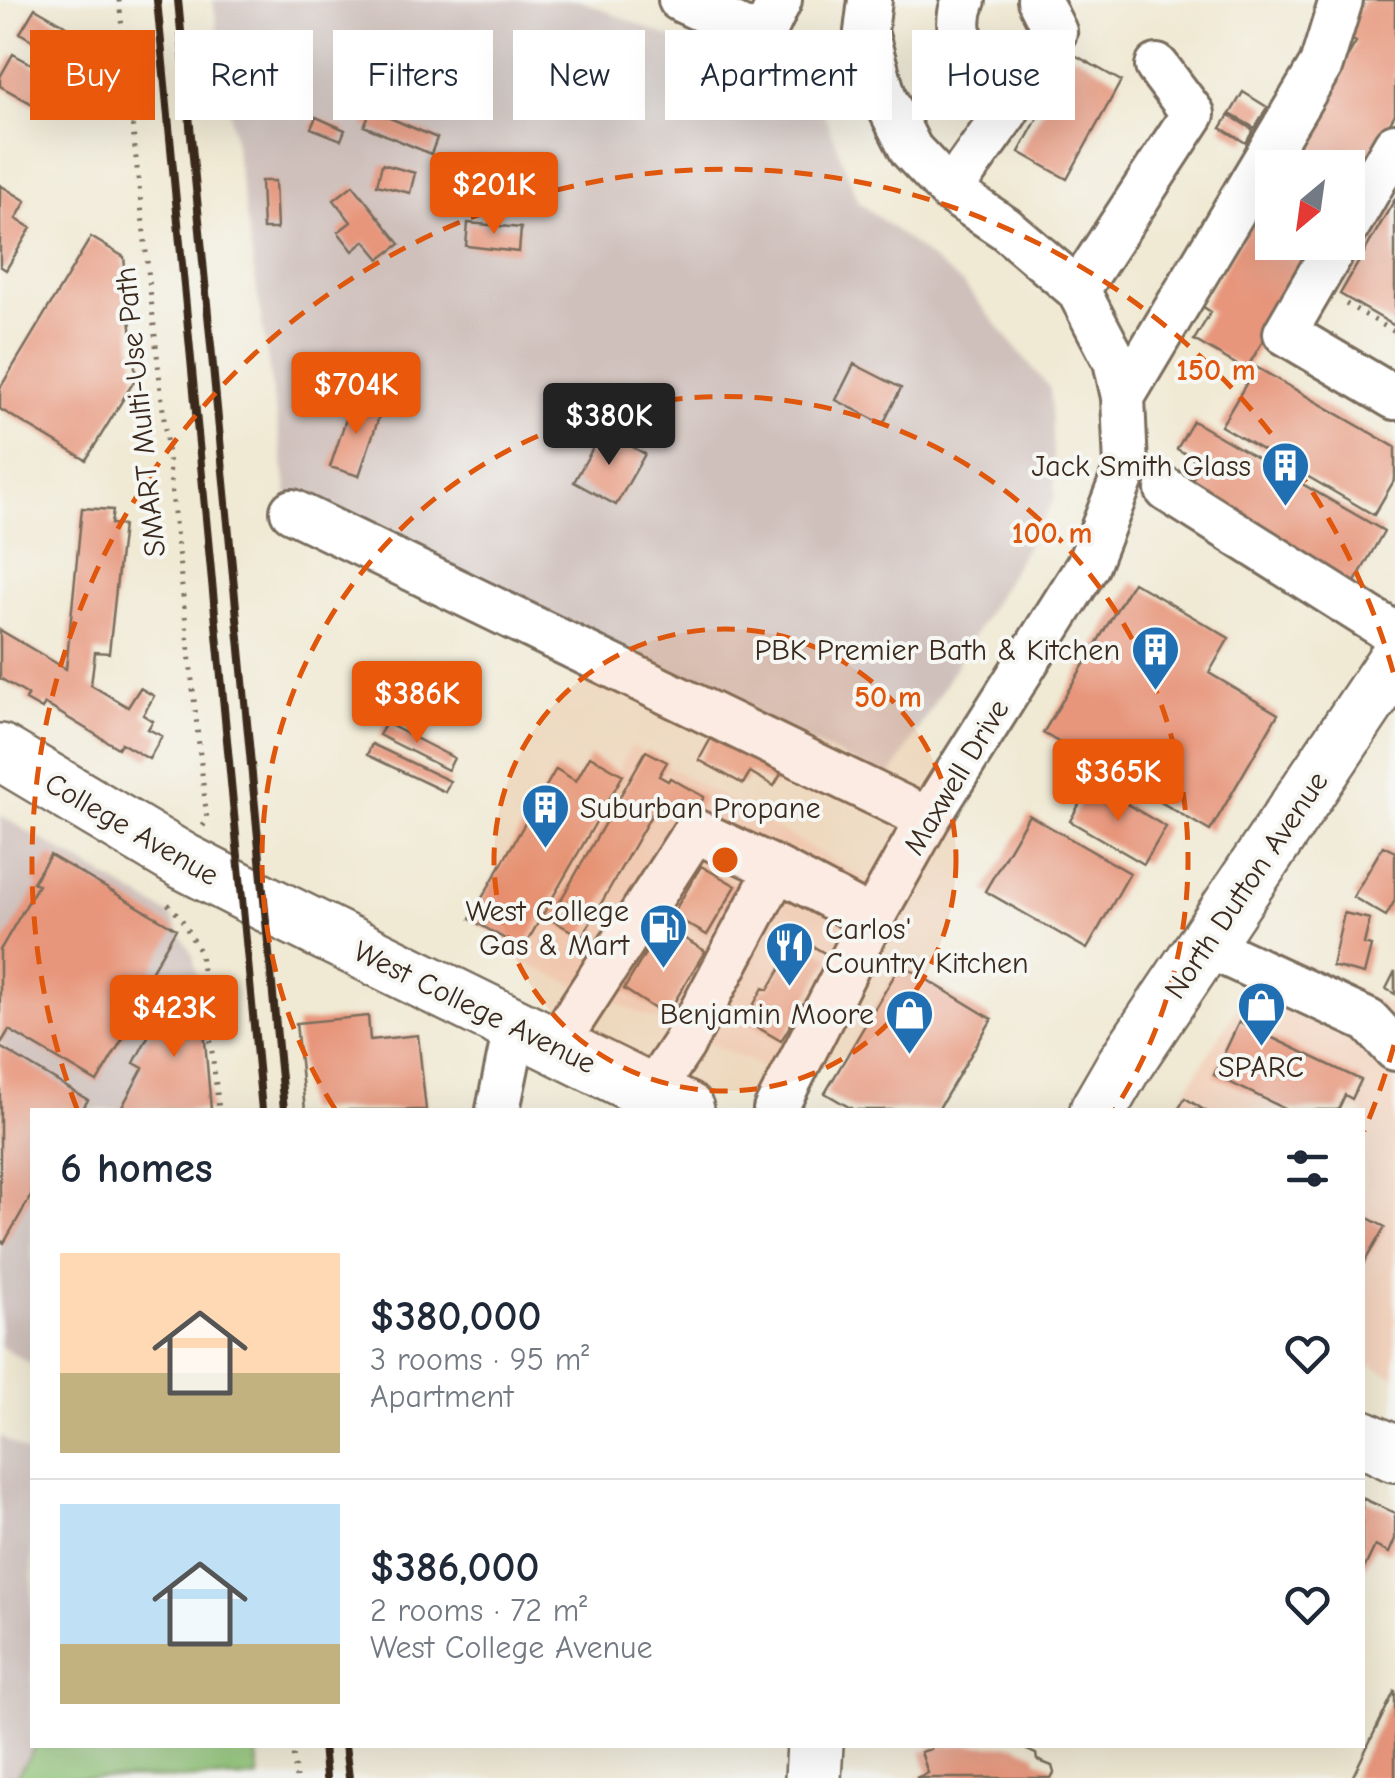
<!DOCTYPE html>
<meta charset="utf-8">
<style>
body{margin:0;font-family:"Comic Neue",sans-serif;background:#f6f6f7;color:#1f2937;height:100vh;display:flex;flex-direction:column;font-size:38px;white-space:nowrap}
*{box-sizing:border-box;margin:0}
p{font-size:32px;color:#747a83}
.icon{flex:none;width:55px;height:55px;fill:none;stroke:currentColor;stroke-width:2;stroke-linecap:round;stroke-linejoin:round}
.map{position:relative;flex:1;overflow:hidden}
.panel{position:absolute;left:30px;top:1108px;width:1335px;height:640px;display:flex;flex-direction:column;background:#fff;border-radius:0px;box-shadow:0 10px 40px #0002}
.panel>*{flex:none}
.guide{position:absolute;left:30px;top:30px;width:1335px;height:90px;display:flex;gap:20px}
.needle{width:65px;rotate:209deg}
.controls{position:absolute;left:1255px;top:150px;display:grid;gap:20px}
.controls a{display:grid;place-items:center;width:110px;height:110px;border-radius:0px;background:#fff;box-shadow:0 10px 40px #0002;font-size:50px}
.price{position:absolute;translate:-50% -85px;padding:0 22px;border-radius:10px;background:#ea580c;color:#fff;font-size:32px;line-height:65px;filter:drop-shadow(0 2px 5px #0008)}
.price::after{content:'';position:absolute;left:50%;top:60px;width:30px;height:22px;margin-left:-15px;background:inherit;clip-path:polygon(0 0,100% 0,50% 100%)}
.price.on{background:#222;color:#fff}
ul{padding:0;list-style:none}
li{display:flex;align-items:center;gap:30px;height:250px;padding:0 30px}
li+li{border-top:2px solid #e0e1e3}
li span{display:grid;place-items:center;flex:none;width:280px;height:200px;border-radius:0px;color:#555}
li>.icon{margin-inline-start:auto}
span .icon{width:120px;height:120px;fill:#fffc;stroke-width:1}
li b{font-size:42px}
h2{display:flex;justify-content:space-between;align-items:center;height:120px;padding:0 30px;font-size:42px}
.tag{padding:0 35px;border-radius:0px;background:#fff;box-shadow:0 10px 40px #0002;font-size:35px;line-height:90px}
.tag.on{background:#ea580c;color:#fff}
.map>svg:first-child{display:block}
.built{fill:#f3d4bf}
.industrial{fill:#cfc0bb}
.green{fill:#92c779;stroke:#66784c;stroke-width:2.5}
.building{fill:#e7967b}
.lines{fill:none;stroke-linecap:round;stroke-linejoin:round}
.minor-casing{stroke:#7a6d5d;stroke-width:48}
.major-casing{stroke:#7a6d5d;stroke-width:60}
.path{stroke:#7a6d5d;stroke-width:5;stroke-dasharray:2.5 8;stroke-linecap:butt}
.minor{stroke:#fff;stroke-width:42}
.major{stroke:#fff;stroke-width:55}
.rail{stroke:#3b2a1e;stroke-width:8}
.ring{fill:none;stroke:#df570d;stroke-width:5;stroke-dasharray:18 12}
.labels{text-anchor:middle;stroke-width:8;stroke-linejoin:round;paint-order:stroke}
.street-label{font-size:30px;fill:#3b2a1e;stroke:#f6f6f2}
.poi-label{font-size:30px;fill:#3b2a1e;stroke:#f6f6f2;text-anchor:end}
.centre{fill:#df570d;stroke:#f6f6f2;stroke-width:5}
.ring-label{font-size:30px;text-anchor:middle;font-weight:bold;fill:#df570d;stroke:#f6f6f2;stroke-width:8;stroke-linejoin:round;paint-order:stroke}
</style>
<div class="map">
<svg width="1395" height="1778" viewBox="0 0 1395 1778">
<rect width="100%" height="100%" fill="#f6f6f2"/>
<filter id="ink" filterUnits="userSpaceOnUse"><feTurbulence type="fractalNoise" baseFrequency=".01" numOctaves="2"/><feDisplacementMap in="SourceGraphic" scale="20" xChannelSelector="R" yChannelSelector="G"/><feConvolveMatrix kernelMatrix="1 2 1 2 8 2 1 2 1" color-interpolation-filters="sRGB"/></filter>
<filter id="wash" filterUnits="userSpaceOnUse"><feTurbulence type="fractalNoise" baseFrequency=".0048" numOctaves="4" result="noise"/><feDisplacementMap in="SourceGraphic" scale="40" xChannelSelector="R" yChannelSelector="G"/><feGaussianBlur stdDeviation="2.25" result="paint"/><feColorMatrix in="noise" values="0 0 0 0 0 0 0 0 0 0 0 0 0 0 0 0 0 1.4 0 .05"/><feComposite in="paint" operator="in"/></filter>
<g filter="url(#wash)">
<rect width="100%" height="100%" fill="#f0e9d3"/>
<path class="built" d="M632,746L874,884L768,1069L511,957Z
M1274,948L1395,1009V1377L1363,1361L1362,1110H1174Z"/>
<path class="industrial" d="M213,0H580L819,101L859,202L964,285L1050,389L1055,498L889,779L288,495Z
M0,815L170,915L193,956L201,995L211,1110H32V1365L0,1346Z
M0,1436L32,1456V1745H36L16,1778H0Z"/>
<path class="green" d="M36,1745H256L259,1778H16Z"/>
<g id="blocks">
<path class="building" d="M1363,0H1395V114L1348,196V168H1283L1356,42L1343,35Z
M35,8L68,27L53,53L20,33Z
M13,54L64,82L47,112L0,86V77Z
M1073,54L1121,81L1067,179L1019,152Z
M1243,92L1267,107L1255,128L1230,114Z
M371,110L437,138L431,154L364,126Z
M1229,115L1253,130L1246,143L1221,128Z
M316,117L345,130L341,140L311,128Z
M382,164L415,173L410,193L377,185Z
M261,181H275L277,229H263Z
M0,185L26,201L16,219L31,228L6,270L0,266Z
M353,185L400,244L380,259L365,241L353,251L338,232L351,222L334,200Z
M1272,185V242H1320L1246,370L1194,340L1211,312L1202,306Z
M1395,199V326L1340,294Z
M468,223L521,228L519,252L466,246Z
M91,237L124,257L136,378L86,460L0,409V388Z
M854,364L901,388L883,424L836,400Z
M1256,367L1395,447V479L1374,515L1221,426Z
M353,398L382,408L359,476L330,467Z
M1193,421L1384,531L1352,587L1188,486L1202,463L1177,449Z
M603,430L645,454L616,505L574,482Z
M82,508L113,510L111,524L123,525L109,653L95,652L91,685L128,707L140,688L154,696L143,715L153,721L148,729L162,736L149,759L121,743L118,748L45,704L42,709L26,700L28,695L0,678V630L66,669Z
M1133,582L1229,638L1209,673L1278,714L1210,831L1043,733Z
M386,723L454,758L448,770L379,735Z
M716,729L785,767L774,786L750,772L743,784L699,760Z
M372,744L450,781L445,792L367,755Z
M646,751L667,762L659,776L668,781L670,778L704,797L689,823L657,805L582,937L550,919Z
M590,756L623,775L523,949L470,919L556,769L576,781Z
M1091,783L1166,827L1144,864L1070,821Z
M1029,815L1130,873L1087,949L985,891Z
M1383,846L1395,852V900L1386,916L1353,897Z
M50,855L176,929L151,972L156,974L137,1006L141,1008L97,1082L9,1030L0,1045V950L38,885L33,882Z
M701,866L736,886L707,935L672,915Z
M1344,913L1370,919L1364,944L1371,946L1364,974L1332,966Z
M662,925L705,951L666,1016L624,989Z
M799,938L831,957L781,1041L745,1020L763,988L768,990Z
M901,964L992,1019L938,1110H854L825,1093Z
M1395,971V994L1386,989Z
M180,983L201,995L211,1110H128L122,1107L143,1068L134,1063L151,1031L154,1032Z
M368,1016L370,1040L418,1035L426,1110H305L296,1023Z
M1239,1022L1361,1080L1352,1099L1345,1095L1338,1110H1288L1214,1075Z
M0,1047L88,1100L82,1110H32V1194L4,1243L0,1240Z
M1185,1098L1204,1110H1178Z
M1362,1215L1385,1227L1362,1266Z
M1362,1498L1395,1513V1539L1389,1553L1375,1546L1362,1573Z
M1395,1690V1778H1352Z
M930,1745H1016L1036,1754L1037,1760L1052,1766L1054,1773L1051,1778H916L928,1773L921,1752L931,1749Z"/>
</g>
</g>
<g filter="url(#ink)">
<use href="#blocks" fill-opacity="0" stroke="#7a6d5d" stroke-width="2.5"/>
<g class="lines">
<defs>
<path id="minor" d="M680,0L762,38L780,0
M964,0C946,40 982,83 1005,114
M950,191L1005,114L1055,32L1039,0
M1348,226L1395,145
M1338,242L1285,333L1395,398
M1078,290L1193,114L1157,66
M1123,397L1321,65L1341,0
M1167,490L1395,634
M292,511L928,819
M777,869L872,919
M1205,945L1369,1021L1395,1049
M554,1048L695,831L777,869L683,1045L651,1093
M498,1110L515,1028
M775,1110L872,919L928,819L1088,565L1126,468L1123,397L1115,361L1078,290L1005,228L950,191L911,150L885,99L866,32L870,0"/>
<path id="major" d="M0,752L183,861L265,903L686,1110
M1098,1110L1123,1067L1395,661
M1362,1438L1395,1454
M813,1778L815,1745"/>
</defs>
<use href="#minor" class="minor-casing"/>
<use href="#major" class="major-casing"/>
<path class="path" d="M119,0L207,820L203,826
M1346,304L1395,332
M168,904L181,918L200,953L219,1110
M292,1745L296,1778"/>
<use href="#minor" class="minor"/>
<use href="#major" class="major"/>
<path class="rail" d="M157,0L262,1110
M178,0L284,1110
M323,1745L326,1778
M345,1745L349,1778"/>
</g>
</g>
<circle cx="725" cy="860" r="231" fill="#df570d" fill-opacity=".12"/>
<g class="ring">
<circle cx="725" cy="860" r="231"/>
<path d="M335 1109A463 463 0 1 1 1115 1109"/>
<path d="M1394 1045A694 694 0 0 1 1364 1131M77 1109A694 694 0 1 1 1394 675"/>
</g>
<defs>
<symbol id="building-pin" viewBox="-11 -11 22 30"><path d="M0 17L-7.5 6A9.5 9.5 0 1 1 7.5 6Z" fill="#1f6fb2" stroke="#f6f6f2"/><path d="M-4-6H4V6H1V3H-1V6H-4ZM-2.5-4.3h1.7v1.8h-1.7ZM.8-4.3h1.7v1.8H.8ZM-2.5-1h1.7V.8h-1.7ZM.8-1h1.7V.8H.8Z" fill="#fff"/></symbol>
<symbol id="fuel-pin" viewBox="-11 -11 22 30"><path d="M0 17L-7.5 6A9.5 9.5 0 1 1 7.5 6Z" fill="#1f6fb2" stroke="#f6f6f2"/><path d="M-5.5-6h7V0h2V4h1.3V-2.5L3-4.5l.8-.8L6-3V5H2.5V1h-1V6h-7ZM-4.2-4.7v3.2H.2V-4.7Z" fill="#fff"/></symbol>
<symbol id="restaurant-pin" viewBox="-11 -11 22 30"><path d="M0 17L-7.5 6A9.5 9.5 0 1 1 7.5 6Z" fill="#1f6fb2" stroke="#f6f6f2"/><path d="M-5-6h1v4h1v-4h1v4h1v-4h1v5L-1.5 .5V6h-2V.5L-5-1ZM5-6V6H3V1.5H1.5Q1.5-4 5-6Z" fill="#fff"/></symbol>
<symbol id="shop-pin" viewBox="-11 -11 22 30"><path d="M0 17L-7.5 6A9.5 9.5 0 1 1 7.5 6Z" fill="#1f6fb2" stroke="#f6f6f2"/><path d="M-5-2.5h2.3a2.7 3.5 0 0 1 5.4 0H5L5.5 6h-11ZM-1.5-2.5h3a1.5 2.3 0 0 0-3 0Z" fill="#fff"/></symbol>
</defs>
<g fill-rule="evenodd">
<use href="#building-pin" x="1258" y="438" width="55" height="75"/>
<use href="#building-pin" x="1128" y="622" width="55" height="75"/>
<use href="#building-pin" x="518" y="780" width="55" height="75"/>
<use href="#fuel-pin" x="636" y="900" width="55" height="75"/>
<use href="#restaurant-pin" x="762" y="918" width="55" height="75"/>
<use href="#shop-pin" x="1234" y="978" width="55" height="75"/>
<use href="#shop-pin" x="882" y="986" width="55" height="75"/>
</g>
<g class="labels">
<g class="street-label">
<text transform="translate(140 412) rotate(-96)" y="10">SMART Multi-Use Path</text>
<text transform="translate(956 777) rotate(-59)" y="10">Maxwell Drive</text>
<text transform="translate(132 829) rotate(30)" y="10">College Avenue</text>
<text transform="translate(1246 885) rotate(-56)" y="10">North Dutton Avenue</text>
<text transform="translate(475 1007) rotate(26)" y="10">West College Avenue</text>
</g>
<g class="poi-label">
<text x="1251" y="476">Jack Smith Glass</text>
<text x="1120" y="660">PBK Premier Bath &amp; Kitchen</text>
<text x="580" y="818" text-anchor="start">Suburban Propane</text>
<text x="629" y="921">West College<tspan x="629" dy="34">Gas &amp; Mart</tspan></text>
<text x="825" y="939" text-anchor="start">Carlos'<tspan x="825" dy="34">Country Kitchen</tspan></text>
<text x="874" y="1024">Benjamin Moore</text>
<text x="1261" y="1077" text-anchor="middle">SPARC</text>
</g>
</g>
<circle cx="725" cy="860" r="15" class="centre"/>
<g class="ring-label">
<text x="1216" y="380">150 m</text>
<text x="1052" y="543">100 m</text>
<text x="888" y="707">50 m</text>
</g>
</svg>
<div class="controls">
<a><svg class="needle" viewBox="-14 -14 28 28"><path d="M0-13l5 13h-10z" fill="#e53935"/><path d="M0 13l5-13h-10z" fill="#747a83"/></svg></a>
</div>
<b class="price" style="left:494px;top:237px">$201K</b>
<b class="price" style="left:356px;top:437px">$704K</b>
<b class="price on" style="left:609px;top:468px">$380K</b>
<b class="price" style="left:417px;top:746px">$386K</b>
<b class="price" style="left:1118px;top:824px">$365K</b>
<b class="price" style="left:174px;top:1060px">$423K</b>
<div class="guide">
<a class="tag on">Buy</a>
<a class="tag">Rent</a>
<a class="tag">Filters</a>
<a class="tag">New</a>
<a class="tag">Apartment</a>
<a class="tag">House</a>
</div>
<section class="panel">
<h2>6 homes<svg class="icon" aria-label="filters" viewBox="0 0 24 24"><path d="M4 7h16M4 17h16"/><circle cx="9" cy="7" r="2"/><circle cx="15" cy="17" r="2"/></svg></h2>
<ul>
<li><span style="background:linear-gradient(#ffd9b3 60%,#c2b280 0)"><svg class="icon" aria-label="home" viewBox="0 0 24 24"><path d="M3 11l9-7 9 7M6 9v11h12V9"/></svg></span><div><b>$380,000</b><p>3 rooms · 95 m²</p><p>Apartment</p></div><svg class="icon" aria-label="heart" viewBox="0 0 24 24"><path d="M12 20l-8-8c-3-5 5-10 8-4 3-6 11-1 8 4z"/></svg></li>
<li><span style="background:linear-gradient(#bfe0f5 70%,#c2b280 0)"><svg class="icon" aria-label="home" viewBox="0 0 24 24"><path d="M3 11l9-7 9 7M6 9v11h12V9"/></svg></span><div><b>$386,000</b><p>2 rooms · 72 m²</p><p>West College Avenue</p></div><svg class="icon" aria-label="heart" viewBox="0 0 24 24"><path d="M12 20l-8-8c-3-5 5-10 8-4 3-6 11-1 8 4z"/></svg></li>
</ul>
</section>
</div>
